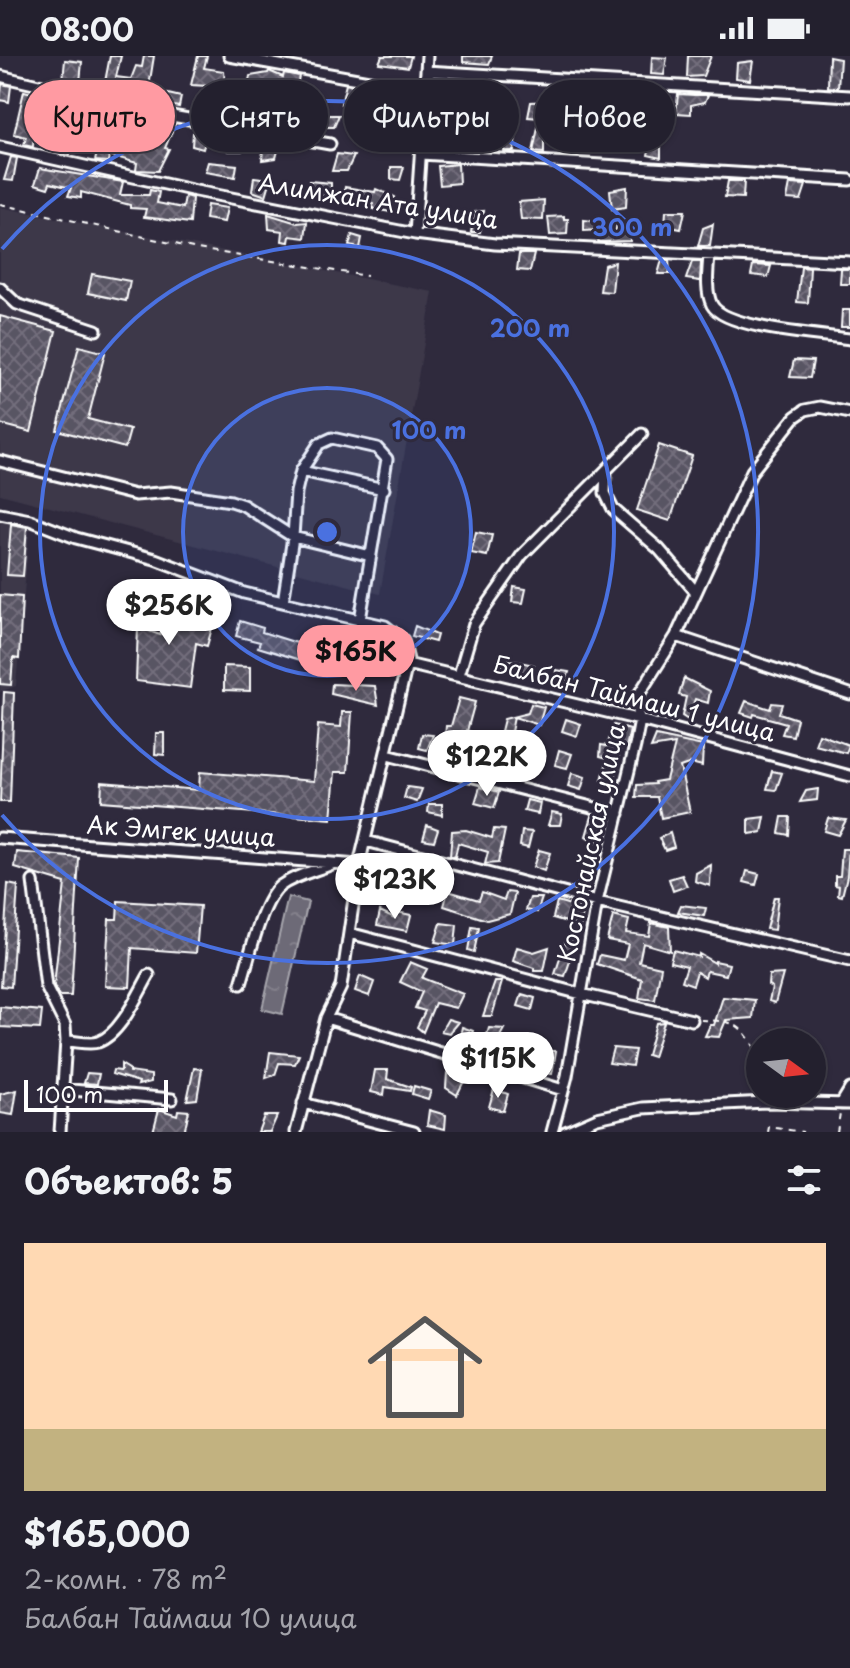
<!DOCTYPE html>
<html lang="ru">
<meta charset="utf-8">
<style>
body{margin:0;font-family:"Playpen Sans",sans-serif;background:#2b2836;color:#f1f3f6;height:100vh;display:flex;flex-direction:column;font-size:30px;white-space:nowrap}
*{box-sizing:border-box;margin:0}
p{font-size:26px;color:#a3a3aa}
.icon{flex:none;width:44px;height:44px;fill:none;stroke:currentColor;stroke-width:2;stroke-linecap:round;stroke-linejoin:round}
.map{position:relative;height:1076px;overflow:hidden}
.details{display:flex;flex-direction:column;background:#23202e;flex:1}
.details>*{flex:none}
.hud{position:absolute;left:24px;top:24px;width:802px;height:72px;display:flex;gap:16px}
.needle{width:52px;rotate:105deg}
.fabs{position:absolute;left:746px;top:972px;display:grid;gap:16px}
.fabs a{display:grid;place-items:center;width:80px;height:80px;border-radius:50%;background:#23202e;box-shadow:0 2px 6px #0004,0 0 0 2px #403e4a;font-size:40px}
.scale{position:absolute;left:24px;bottom:20px;width:144px;box-sizing:border-box;padding-left:8px;border:4px solid #fff;border-top:0;font-size:22px;line-height:28px;white-space:nowrap;color:#fff;-webkit-text-stroke:6px #2f2a3d;paint-order:stroke}
.price{position:absolute;translate:-50% -68px;padding:0 18px;border-radius:28px;background:#fff;color:#222;font-size:26px;line-height:52px;filter:drop-shadow(0 2px 4px #0008)}
.price::after{content:'';position:absolute;left:50%;top:48px;width:24px;height:18px;margin-left:-12px;background:inherit;clip-path:polygon(0 0,100% 0,50% 100%)}
.price.current{background:#ff9aa2;color:#111}
ul{padding:0;list-style:none}
li{display:grid;align-content:center;gap:16px;height:424px;padding:0 24px}
li+li{border-top:2px solid #403e4a}
li span{display:grid;place-items:center;height:248px;border-radius:0px;color:#555}
li>.icon{margin-inline-start:auto}
span .icon{width:144px;height:144px;fill:#fffc;stroke-width:1}
li b{font-size:34px}
h2{display:flex;justify-content:space-between;align-items:center;height:96px;padding:0 24px;font-size:34px}
.chip{padding:0 28px;border-radius:36px;background:#23202e;box-shadow:0 2px 6px #0004,0 0 0 2px #403e4a;font-size:28px;line-height:72px}
.chip.current{background:#ff9aa2;color:#111}
.status{display:flex;justify-content:space-between;align-items:center;height:56px;padding:0 40px;background:#23202e;direction:ltr}
.status svg{height:22px;fill:currentColor}
.map>svg:first-child{display:block}
.built{fill:#3c3749}
.water{fill:url(#water-ripples);stroke:#a7a6ad;stroke-width:2}
.building{fill:url(#building-cross-hatch);stroke:#fff;stroke-width:2}
.lines{fill:none;stroke-linecap:round;stroke-linejoin:round}
.minor-casing{stroke:#fff;stroke-width:15}
.path{stroke:#fff;stroke-width:2;stroke-dasharray:6 6;stroke-linecap:butt}
.minor{stroke:#2f2a3d;stroke-width:9}
.ring{fill:none;stroke:#4a71e0;stroke-width:4}
.labels{text-anchor:middle;stroke-width:6;stroke-linejoin:round;paint-order:stroke}
.street-label{font-size:24px;fill:#fff;stroke:#2f2a3d}
.centre{fill:#4a71e0;stroke:#2f2a3d;stroke-width:4}
.ring-label{font-size:24px;text-anchor:middle;font-weight:bold;fill:#4a71e0;stroke:#2f2a3d;stroke-width:6;stroke-linejoin:round;paint-order:stroke}
</style>
<div class="status"><b>08:00</b><svg viewBox="0 0 49 12"><path d="M0 12V9h3v3zM5 12V6h3v6zM10 12V3h3v9zM15 12V0h3v12zM26 1h20v11H26zM47 4h2v5h-2z"/></svg></div>
<div class="map">
<svg width="850" height="1076" viewBox="0 0 850 1076">
<defs>
<pattern id="water-ripples" width="26" height="14" patternUnits="userSpaceOnUse" patternTransform="scale(2)"><rect width="26" height="14" fill="#6d6a77"/><path d="M2 4q2-2 4 0t4 0M15 11q2-2 4 0t4 0" fill="none" stroke="#83808b"/></pattern>
<pattern id="building-cross-hatch" width="8" height="8" patternUnits="userSpaceOnUse" patternTransform="scale(2)"><rect width="8" height="8" fill="#595564"/><path d="M0 0l8 8M0 8l8-8" fill="none" stroke="#726e7b"/></pattern>
</defs>
<rect width="100%" height="100%" fill="#2f2a3d"/>
<filter id="ink" filterUnits="userSpaceOnUse"><feTurbulence type="fractalNoise" baseFrequency=".0125" numOctaves="2"/><feDisplacementMap in="SourceGraphic" scale="16" xChannelSelector="R" yChannelSelector="G"/><feConvolveMatrix kernelMatrix="1 2 1 2 8 2 1 2 1" color-interpolation-filters="sRGB"/></filter>
<g filter="url(#ink)">
<path class="built" d="M0,151L433,236L380,538L0,438Z
M0,463L30,469L16,630L0,636Z"/>
<path class="water" d="M288,841L308,846L282,958L262,953Z"/>
<path class="building" d="M110,0H121L116,21L131,23L136,10L142,11L144,0H154L148,37L167,42L168,38L181,41L179,51L122,41L123,37L103,36Z
M198,0H207L204,12L224,15L225,30L220,29L214,56L205,54L208,30L191,29Z
M382,0H411L408,11L379,7Z
M463,0H492L489,8L463,6Z
M688,0H711L703,20L687,21Z
M652,1L667,2L664,19L651,18Z
M829,1L840,3L838,32L828,31Z
M65,4L82,6L80,26L63,24Z
M753,5L750,24L736,22L737,7Z
M269,15L283,21L284,17L299,20L296,35L269,28L266,38L257,36L254,57L239,54L241,39L246,40L250,20L268,17Z
M445,24L460,25V46L444,43Z
M2,28L11,30L9,46L0,44Z
M346,28L371,36V33L379,35L376,49L357,45L356,48H341Z
M24,35L36,38L32,57H35L33,91L24,89L26,81L14,78Z
M678,38L694,39H708L705,46L691,49V58L676,57Z
M549,45L551,63L544,62V97L533,96L540,62L528,61L531,46Z
M276,46L291,48L286,65L273,61Z
M82,48L93,50L92,67L64,82L67,70L52,66L56,49L80,56Z
M641,48L656,51L652,69L636,70V68L618,65L620,50Z
M406,52H416L415,71L403,75Z
M451,56L446,91H434L435,61Z
M329,59H339L334,71H324Z
M160,66L175,68L165,92L169,93L158,115L136,114L137,107L109,99L108,106L95,105L101,80L125,77L128,68L142,70L135,88L156,91Z
M591,73H603V90L589,88Z
M208,75L203,93L192,90L193,77Z
M504,76L516,79L514,95H504Z
M231,82L247,86L242,95H228Z
M74,83L70,98L60,95L63,84Z
M264,84L280,87L276,102L262,104Z
M661,86V102L648,99L650,88Z
M337,98L354,100L347,115H332Z
M11,101L17,102L13,125L4,124Z
M208,106L237,109L235,121L205,116Z
M458,108L459,127L440,129L438,110Z
M391,111H404L400,124L391,123Z
M40,112L123,126L120,139H149L150,134L159,136L157,147L183,152L185,140L192,142L190,167L144,161L146,153L130,152V149L81,136V142L68,140L71,132L50,127L48,132L35,128Z
M254,121L271,123L266,140L252,135Z
M309,125L331,127V141L307,138Z
M728,125H744L743,142L725,141Z
M790,128L806,129L801,144L787,143Z
M345,131L375,136L376,133L395,141L391,156L373,153V148L343,143Z
M627,131L626,151L612,153L610,134Z
M544,144L543,164L521,163L519,146Z
M207,149L227,152L224,166L205,163Z
M484,155L480,176H471L475,156Z
M666,155H685L681,173L665,170Z
M268,158L297,167L307,166L305,182L290,180L289,186L282,185L283,175L269,173Z
M564,160V163H568L567,178L550,179L548,161Z
M584,164L600,166V174L584,175Z
M617,167L626,168V180H630V185L598,186L601,177L615,178Z
M713,168L710,190H698L703,172Z
M352,179L362,182L360,192L349,190Z
M519,198H534L530,215L517,214Z
M662,204H669L670,218H658Z
M615,206L612,236L600,235L604,209Z
M692,206H701L700,225L686,223Z
M753,209L771,210L768,221L751,219Z
M801,211L810,212L808,247L797,246Z
M841,213H850V228H840Z
M92,218L130,225L126,245L88,237Z
M842,254H850V271H841Z
M0,260L56,275L31,376L0,368Z
M79,290L105,297L88,363L130,374L125,392L57,374Z
M794,304L813,305L810,322L790,321Z
M659,389L692,400L670,465L637,454Z
M11,468L27,471L23,520L7,519Z
M476,476L492,479L487,500L471,497Z
M514,531L526,533L523,547L512,546Z
M152,536L180,545L175,561L212,572L207,590L196,587L190,632L136,625L138,571L160,579L167,558L147,552Z
M0,539L22,541L19,603L13,602L11,629L0,628Z
M240,565L263,572L262,576L364,608L359,622L258,591L260,586L236,580Z
M415,570L437,579L435,586L412,580Z
M505,603L534,609L531,620L500,613Z
M224,610L250,611V635L224,634Z
M556,614L569,616L564,631L555,629Z
M684,622L710,635L708,647L695,643L688,664L682,660L686,641L679,639Z
M332,628L375,630L378,649L331,638Z
M4,636L14,637L10,746H0Z
M459,642L475,646L467,675L481,678L480,684L473,683L471,692L461,690L462,682L445,680L446,670H451Z
M746,645L770,653L772,647L782,648L779,657L797,663L793,680L782,678L786,667L754,658L753,661L741,657Z
M531,648L544,651L539,669L514,661L511,676L501,675L504,663L528,657Z
M342,656H352L348,716H335L331,763L101,745L102,726L199,734L200,716L314,725L318,669L341,671Z
M566,663L581,668L577,680L562,675Z
M614,669L630,674L626,692L621,691L615,713H618L612,726L602,724L608,702L600,700L601,689L607,690Z
M156,677H164V699L155,698Z
M422,678L433,679L427,694L419,692Z
M819,678L849,689L846,697L815,689Z
M656,680L703,690L702,710L691,707L680,711L690,756L661,762L657,741H636L637,729L655,728L654,726L666,724L675,688L651,692Z
M559,694L572,698L567,712L555,709Z
M772,715L782,717L776,734L767,733Z
M572,717L585,721L581,734L568,730Z
M407,731L422,733L417,746L404,742Z
M480,731L499,736L494,752L475,747Z
M818,733L817,744L800,746L806,735Z
M527,744L540,747L538,758L524,755Z
M429,748H442V759L428,756Z
M552,756L562,758L560,769H548Z
M592,760L605,762L603,779L596,787L586,780Z
M765,761L762,776L749,778V763Z
M782,761H790L789,779L779,777Z
M828,762L846,764L838,779L824,775Z
M427,769L438,773L434,785L423,783Z
M494,773L505,774L498,807L485,808L488,796L458,787L455,801L450,800L452,775L466,774L492,782Z
M522,775L532,776L528,792L520,790Z
M670,777L674,791L665,794L659,782Z
M842,793H849L847,820L842,840L838,839L839,830L835,829V820H840Z
M539,794L550,797L544,815L533,811Z
M17,796L79,802L71,940H59L54,930L65,827L15,812Z
M389,802L404,806L400,821L385,817Z
M711,809L710,830L695,825L696,817Z
M747,815L759,818L756,829L744,826Z
M682,819L687,830L673,835L669,823Z
M417,826L426,829L421,843L412,840Z
M8,828L18,830L11,931L1,930Z
M448,835L479,844L482,836L504,844L507,836L515,837L510,858L487,864L444,850Z
M774,841H778L774,874L766,873Z
M530,842H542L537,856L526,854Z
M118,845L200,850L196,897L132,892L130,931L105,930L109,863H117Z
M557,845L584,853L580,870L553,862Z
M681,849L706,852L704,860L678,856Z
M380,855L395,862L397,856L411,859L407,875L377,869Z
M613,860L629,864L626,877L649,880L651,867L669,871L670,895L643,887L639,906L661,911L655,944L639,942L642,923L597,908L600,899L624,904L628,888L607,884Z
M441,867L457,869L455,889L435,886Z
M472,871L479,872L474,896L468,894Z
M566,884L576,887L565,920L555,918Z
M517,891L534,896L549,891L544,915H534V912L513,905Z
M673,894L699,901V898L715,907V905L729,908L726,919L707,915L705,921L697,916L693,929L682,925L687,910L670,906Z
M410,906L427,913L422,922L463,938L456,952L435,947L423,976L417,971L425,955L415,952L422,936L400,926Z
M783,918L775,947L769,945L772,931L768,929L769,919Z
M360,920L374,926L369,940L355,935Z
M495,926H502L492,960H483Z
M522,938L535,942L532,954L518,950Z
M723,941L755,944L753,962L726,964L719,981L705,980L710,969H714Z
M0,951L42,955L40,973L0,971Z
M448,963L458,966L449,977L441,975Z
M664,966L653,1001L647,999L656,967Z
M462,971L473,975L471,990L458,989Z
M489,972L504,973L497,986L485,985Z
M613,992L635,994L632,1010L609,1007Z
M525,993L545,1001L546,995H556L552,1018L541,1017V1015L522,1009Z
M270,996L299,999L295,1008L279,1007L275,1019L266,1022Z
M121,1008L129,1013V1016L151,1019V1026L138,1029L139,1026L112,1018L113,1014L121,1015Z
M194,1012L202,1013L197,1043L187,1044Z
M375,1014H388L387,1023L411,1031L410,1035L385,1031L384,1039L371,1036Z
M87,1017L99,1018L97,1028L84,1027Z
M447,1017L464,1025L457,1039L446,1032Z
M414,1030L431,1035L428,1043L412,1038Z
M494,1033L508,1038L503,1055L489,1051Z
M17,1034L13,1059L0,1057V1038Z
M159,1053L177,1059L178,1054L189,1055L184,1076H153Z
M429,1054L446,1059L445,1073L427,1069Z
M264,1060H277L270,1076H258Z"/>
<g class="lines">
<defs>
<path id="minor" d="M229,0L425,35
M426,15L850,40
M0,20L166,59L330,88
M0,91L196,135L415,178L495,188L850,206
M421,98L850,124
M415,178L427,0
M709,199C708,214 705,235 712,249C725,273 823,279 850,283
M0,232L17,248L96,274
M0,405L135,439L171,436L231,445L243,449L293,481L283,546
M301,415L384,433
M606,416L605,437L613,453L659,493L696,536
M0,458L30,464L76,482L155,503L244,537L385,570L403,584L408,604L359,809L341,931L326,962L296,1076
M360,564L387,403L377,392L332,382L319,388L301,415L296,436L293,481L371,500
M676,580L850,638
M407,608L640,664L850,720
M459,619L474,568L522,499L642,378
M387,699L619,758
M0,782L359,809
M366,785L597,846L850,905
M33,825L46,931L65,969L66,985
M349,877L581,938L692,964
M241,928C249,903 261,846 280,830C295,819 315,815 332,808
M326,962L563,1034
M61,1033L172,1043
M303,1047L414,1076
M841,1048L850,1033
M60,1076L66,985C75,985 90,989 98,986C120,979 138,938 149,919
M552,1076L567,1020L597,846L635,690L640,664L634,646L676,580L752,415L795,361L805,354L820,351L850,357
M565,1076L597,1062L643,1052L766,1046L850,1048"/>
</defs>
<use href="#minor" class="minor-casing"/>
<path class="path" d="M0,148L197,193L367,220
M701,964C739,965 740,968 760,1000
M768,1076L769,1071L803,1076
M837,1076L840,1057"/>
<use href="#minor" class="minor"/>
</g>
</g>
<circle cx="327" cy="476" r="144" fill="#4a71e0" fill-opacity=".12"/>
<g class="ring">
<circle cx="327" cy="476" r="144"/>
<circle cx="327" cy="476" r="287"/>
<path d="M2 193A431 431 0 1 1 2 759"/>
</g>
<g class="labels">
<g class="street-label">
<text transform="translate(378 146) rotate(9)" y="8">Алимжан Ата улица</text>
<text transform="translate(634 643) rotate(14)" y="8">Балбан Таймаш 1 улица</text>
<text transform="translate(181 776) rotate(4)" y="8">Ак Эмгек улица</text>
<text transform="translate(592 787) rotate(-78)" y="8">Костонайская улица</text>
</g>
</g>
<circle cx="327" cy="476" r="12" class="centre"/>
<g class="ring-label">
<text x="632" y="180">300 m</text>
<text x="530" y="281">200 m</text>
<text x="429" y="383">100 m</text>
</g>
</svg>
<div class="fabs">
<a><svg class="needle" viewBox="-14 -14 28 28"><path d="M0-13l5 13h-10z" fill="#e53935"/><path d="M0 13l5-13h-10z" fill="#a3a3aa"/></svg></a>
</div>
<div class="scale">100 m</div>
<b class="price" style="left:169px;top:591px">$256K</b>
<b class="price current" style="left:356px;top:637px">$165K</b>
<b class="price" style="left:487px;top:742px">$122K</b>
<b class="price" style="left:395px;top:865px">$123K</b>
<b class="price" style="left:498px;top:1044px">$115K</b>
<div class="hud">
<a class="chip current">Купить</a>
<a class="chip">Снять</a>
<a class="chip">Фильтры</a>
<a class="chip">Новое</a>
</div>
</div>
<section class="details">
<h2>Объектов: 5<svg class="icon" aria-label="filters" viewBox="0 0 24 24"><path d="M4 7h16M4 17h16"/><circle cx="9" cy="7" r="2"/><circle cx="15" cy="17" r="2"/></svg></h2>
<ul>
<li><span style="background:linear-gradient(#ffd9b3 75%,#c2b280 0)"><svg class="icon" aria-label="home" viewBox="0 0 24 24"><path d="M3 11l9-7 9 7M6 9v11h12V9"/></svg></span><div><b>$165,000</b><p>2-комн. · 78 m²</p><p>Балбан Таймаш 10 улица</p></div></li>
</ul>
</section>
